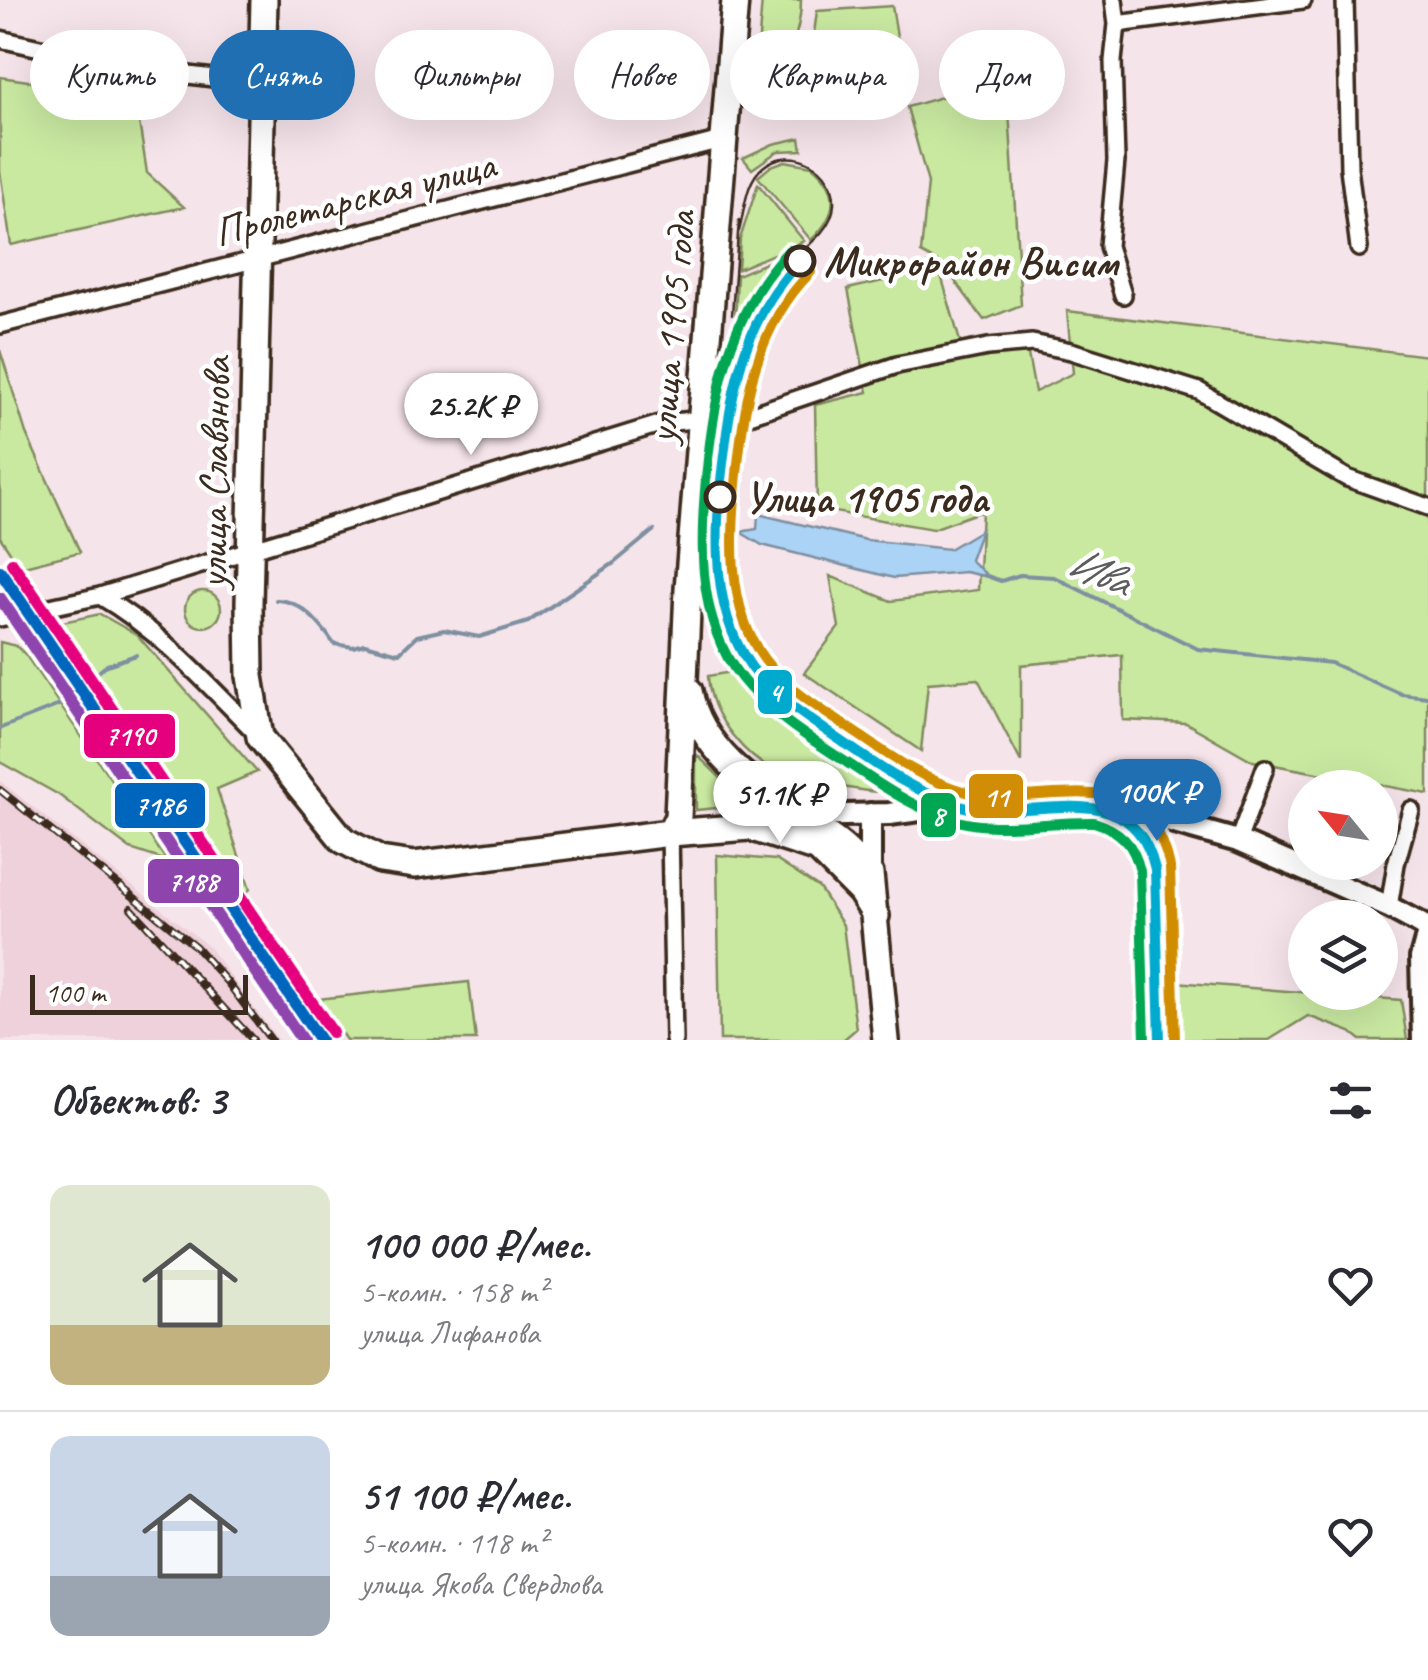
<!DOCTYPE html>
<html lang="ru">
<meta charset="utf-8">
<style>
body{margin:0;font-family:Caveat,sans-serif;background:#f7f7f7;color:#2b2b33;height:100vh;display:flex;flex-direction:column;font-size:38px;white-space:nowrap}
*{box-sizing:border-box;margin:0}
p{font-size:32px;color:#7c7c81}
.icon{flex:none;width:55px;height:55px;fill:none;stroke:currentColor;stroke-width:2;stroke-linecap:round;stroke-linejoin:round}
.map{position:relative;height:1040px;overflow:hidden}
.side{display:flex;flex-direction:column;background:#fff;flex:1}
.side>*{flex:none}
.banner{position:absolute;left:30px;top:30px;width:1370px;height:90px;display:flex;gap:20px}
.needle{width:65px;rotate:300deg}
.buttons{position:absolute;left:1288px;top:770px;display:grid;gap:20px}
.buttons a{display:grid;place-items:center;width:110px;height:110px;border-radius:50%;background:#fff;box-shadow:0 10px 40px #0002;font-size:50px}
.scale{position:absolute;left:30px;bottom:25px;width:218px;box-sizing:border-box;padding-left:10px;border:5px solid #3b2a1e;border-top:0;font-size:28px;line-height:35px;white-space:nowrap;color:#3b2a1e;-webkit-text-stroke:8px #fff;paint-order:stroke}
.price{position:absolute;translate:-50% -85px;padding:0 22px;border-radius:35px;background:#fff;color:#222;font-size:32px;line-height:65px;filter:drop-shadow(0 2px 5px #0008)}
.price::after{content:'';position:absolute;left:50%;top:60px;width:30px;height:22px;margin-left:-15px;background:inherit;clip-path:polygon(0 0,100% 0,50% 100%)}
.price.current{background:#1f6fb2;color:#fff}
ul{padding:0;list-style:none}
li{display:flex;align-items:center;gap:30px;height:250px;padding:0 50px}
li+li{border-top:2px solid #e1e1e2}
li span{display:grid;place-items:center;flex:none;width:280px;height:200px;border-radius:20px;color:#555}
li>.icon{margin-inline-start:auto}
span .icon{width:120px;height:120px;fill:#fffc;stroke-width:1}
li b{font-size:42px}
h2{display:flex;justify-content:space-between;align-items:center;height:120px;padding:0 50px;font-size:42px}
.chip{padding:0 35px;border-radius:45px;background:#fff;box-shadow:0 10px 40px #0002;font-size:35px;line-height:90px}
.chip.current{background:#1f6fb2;color:#fff}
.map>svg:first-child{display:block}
.built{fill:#eed1db}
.green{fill:#c9e9a1;stroke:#828a60;stroke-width:2.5}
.water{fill:#abd3f6;stroke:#7e8fa0;stroke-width:2.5}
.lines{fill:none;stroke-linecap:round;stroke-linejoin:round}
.stream{stroke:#7e8fa0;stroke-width:4}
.minor-casing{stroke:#3b2a1e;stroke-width:22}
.tertiary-casing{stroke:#3b2a1e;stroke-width:28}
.primary-casing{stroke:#3b2a1e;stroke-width:32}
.minor{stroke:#fff;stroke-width:15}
.tertiary{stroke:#fff;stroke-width:20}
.primary{stroke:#fff;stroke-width:25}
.tram{stroke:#3b2a1e;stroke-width:2.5}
.rail-casing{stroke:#3b2a1e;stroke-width:8}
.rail{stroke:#fff;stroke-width:4;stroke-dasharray:11;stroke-linecap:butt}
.rail-1-casing{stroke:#fff;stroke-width:20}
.rail-2-casing{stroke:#fff;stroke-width:20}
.rail-3-casing{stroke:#fff;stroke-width:20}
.rail-1{stroke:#0065bd;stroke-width:12}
.rail-2{stroke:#8e44ad;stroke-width:12}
.rail-3{stroke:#e5007d;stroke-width:12}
.tram-1-casing{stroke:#fff;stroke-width:18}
.tram-2-casing{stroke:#fff;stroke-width:18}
.tram-3-casing{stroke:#fff;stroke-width:18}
.tram-1{stroke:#00a9ce;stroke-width:10}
.tram-2{stroke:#00a651;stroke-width:10}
.tram-3{stroke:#d18d06;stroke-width:10}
.stop-dot{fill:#fff;stroke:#3b2a1e;stroke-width:5}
.labels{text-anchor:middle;stroke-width:9;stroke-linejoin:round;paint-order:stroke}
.street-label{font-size:42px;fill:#3b2a1e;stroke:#fff}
.stop-label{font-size:42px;font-weight:bold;fill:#3b2a1e;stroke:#fff;text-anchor:start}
.water-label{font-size:45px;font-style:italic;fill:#5d5d5f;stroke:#fff}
.line-badge{stroke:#fff;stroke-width:4}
.badge-label{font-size:28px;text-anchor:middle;font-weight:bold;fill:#fff}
</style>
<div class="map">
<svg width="1428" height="1040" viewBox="0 0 1428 1040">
<rect width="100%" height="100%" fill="#f5e4ea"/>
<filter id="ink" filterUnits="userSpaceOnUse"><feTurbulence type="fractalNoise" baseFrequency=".01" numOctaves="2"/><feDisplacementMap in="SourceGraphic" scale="20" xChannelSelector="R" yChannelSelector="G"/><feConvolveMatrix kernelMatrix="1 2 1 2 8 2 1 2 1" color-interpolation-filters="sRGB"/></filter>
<g filter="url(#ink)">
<path class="built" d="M0,781L208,946L278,1040H0Z"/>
<path class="green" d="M762,0H801C801,26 793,46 782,69L756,75Z
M892,6L903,72L805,101L817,11Z
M0,77L135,96L147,173L184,207L11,245L0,171Z
M1007,78L1021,305L984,320L943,265L921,253L928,183L907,107Z
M800,138L802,150L778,151L752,169L743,158L773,144Z
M785,161L812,166C842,190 837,216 811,240L758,177L771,166Z
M758,184L804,241L738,269L740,239Z
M803,247L779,266L766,282L734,342L737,275Z
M939,268L965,359L1027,349L1035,392L1073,373L1067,311L1428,356V794L1253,761L1186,723L1123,720L1122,655L1021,665V762L978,679L928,683L921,751L804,673L839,627L830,576L891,601L978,590L982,511L933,529L817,509L815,405L868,392L848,289Z
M0,350L26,433L80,552L20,567L0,537Z
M185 609a18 18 0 1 1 36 0a18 18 0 1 1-36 0Z
M100,614L137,635L257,772L217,789L250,889L245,895L239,893L53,624Z
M0,642L16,646L25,654L167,861L130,849L59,795L0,762Z
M737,671L768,702L846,761L902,791C884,794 866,791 848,788C828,785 805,782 786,776C747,762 710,717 708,676Z
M696,754L735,792L756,804L696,810Z
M717,855L776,860L819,888L843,925L856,1029L843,1040H720Z
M469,982L476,1040H346L318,999Z
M1175,982L1401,1000L1407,1040H1361L1351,1032L1308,1016L1269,1040H1177Z"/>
<path class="water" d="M758,514L866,540L949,549L981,530L970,560L989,577L965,572L894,578L762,545L740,532L757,529Z"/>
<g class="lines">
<path class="stream" d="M984,575L1001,581L1020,575L1054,577L1198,649L1331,663L1401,694L1428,697
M276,600C300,599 322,626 334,644L353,647L365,644L399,653L417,636L444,630L479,637L528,622L614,563L654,530
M1,728L57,706L107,665L136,655"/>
<defs>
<path id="minor" d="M1114,0L1117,24L1113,61L1116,161L1108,246L1123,295
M1345,0L1349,168L1359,248
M1117,24L1303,0
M0,39L124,67L262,84
M0,325L725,139
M100,596C162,632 208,685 258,735
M0,618L100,596L663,423L714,418L738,419L897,365L988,347L1032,343L1071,351L1199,391L1347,478L1428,507
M670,833L674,1040
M1238,841L1265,768
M1389,907L1396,864L1411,810"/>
<path id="tertiary" d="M768,789L832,806
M870,814V874
M752,827L799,816L889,814L958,805L1083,802L1114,806L1238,841L1389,907L1428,928
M1423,1040L1421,958L1428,932"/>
<path id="primary" d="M264,0L249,603L250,676L260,737L343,840L380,860L414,865L670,833L750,827L818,849L861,892L876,916
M689,691C702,764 782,801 836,842C848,851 859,863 870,874L886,1040
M670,833L678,817L688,589L735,0"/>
</defs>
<use href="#minor" class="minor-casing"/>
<use href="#tertiary" class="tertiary-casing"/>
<use href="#primary" class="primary-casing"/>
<use href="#minor" class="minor"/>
<use href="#tertiary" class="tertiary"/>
<use href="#primary" class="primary"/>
<path class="tram" d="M732,315L739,220
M731,394C735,355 743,318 767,285C785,259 833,237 834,204C836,168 792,143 763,167C745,182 745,210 739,231"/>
<defs>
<path id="rail" d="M0,790L195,946L228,983L271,1040
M131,908L253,1040"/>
</defs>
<use href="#rail" class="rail-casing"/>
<use href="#rail" class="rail"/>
<defs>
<path id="rail-1" d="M0,571L320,1040"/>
<path id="rail-2" d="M0,598L302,1040"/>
<path id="rail-3" d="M12,563L332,1032"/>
</defs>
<use href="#rail-1" class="rail-1-casing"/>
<use href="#rail-2" class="rail-2-casing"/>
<use href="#rail-3" class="rail-3-casing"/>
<use href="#rail-1" class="rail-1"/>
<use href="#rail-2" class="rail-2"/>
<use href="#rail-3" class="rail-3"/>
<defs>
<path id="tram-1" d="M800,261C753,309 736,367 727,432C717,507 704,603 752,668C775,698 810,719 840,740C876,765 917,794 960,806C1030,825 1131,768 1155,869L1160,1040"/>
<path id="tram-2" d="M789,250C733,308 717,381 708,459C700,531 694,619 742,679C770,714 812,740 849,764C886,789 927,817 972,824C1012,830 1053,821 1094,822C1120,830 1134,844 1140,871L1145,1040"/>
<path id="tram-3" d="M811,272C756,327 744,400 737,474C731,534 726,607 764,659C787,690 827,713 859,735C891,757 927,782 966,792C1043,812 1144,751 1170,867L1175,1040"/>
</defs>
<use href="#tram-1" class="tram-1-casing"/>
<use href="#tram-2" class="tram-2-casing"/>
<use href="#tram-3" class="tram-3-casing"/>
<use href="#tram-1" class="tram-1"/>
<use href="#tram-2" class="tram-2"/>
<use href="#tram-3" class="tram-3"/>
</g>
</g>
<g class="stop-dot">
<circle cx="800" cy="261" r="14"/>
<circle cx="720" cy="497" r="14"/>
</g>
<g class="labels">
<g class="street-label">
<text transform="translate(354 197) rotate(-14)" y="15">Пролетарская улица</text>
<text transform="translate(670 327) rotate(-85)" y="15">улица 1905 года</text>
<text transform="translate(213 473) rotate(-89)" y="15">улица Славянова</text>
</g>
<g class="stop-label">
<text x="824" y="276">Микрорайон Висим</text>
<text x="744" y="512">Улица 1905 года</text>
</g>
<g class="water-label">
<text transform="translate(1100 570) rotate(23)" y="16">Ива</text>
</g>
</g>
<g class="line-badge">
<rect x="756" y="668" width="38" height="48" rx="10" fill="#00a9ce"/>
<rect x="82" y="712" width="95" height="48" rx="10" fill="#e5007d"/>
<rect x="967" y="772" width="58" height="48" rx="10" fill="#d18d06"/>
<rect x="113" y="781" width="94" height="49" rx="10" fill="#0065bd"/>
<rect x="919" y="791" width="39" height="48" rx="10" fill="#00a651"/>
<rect x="146" y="857" width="95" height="48" rx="10" fill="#8e44ad"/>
</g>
<g class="badge-label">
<text x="775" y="702">4</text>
<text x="130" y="745">7190</text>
<text x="996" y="806">11</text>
<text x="160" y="815">7186</text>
<text x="938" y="825">8</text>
<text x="193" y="891">7188</text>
</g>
</svg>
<div class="buttons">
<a><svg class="needle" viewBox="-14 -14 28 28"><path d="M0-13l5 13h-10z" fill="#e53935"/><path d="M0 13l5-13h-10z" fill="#7c7c81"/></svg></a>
<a><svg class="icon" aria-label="layers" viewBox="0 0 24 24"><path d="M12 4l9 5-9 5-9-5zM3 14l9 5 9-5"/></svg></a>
</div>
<div class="scale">100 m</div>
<b class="price" style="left:471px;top:458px">25.2K ₽</b>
<b class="price current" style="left:1157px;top:844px">100K ₽</b>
<b class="price" style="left:780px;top:846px">51.1K ₽</b>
<div class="banner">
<a class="chip">Купить</a>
<a class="chip current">Снять</a>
<a class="chip">Фильтры</a>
<a class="chip">Новое</a>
<a class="chip">Квартира</a>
<a class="chip">Дом</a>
</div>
</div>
<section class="side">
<h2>Объектов: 3<svg class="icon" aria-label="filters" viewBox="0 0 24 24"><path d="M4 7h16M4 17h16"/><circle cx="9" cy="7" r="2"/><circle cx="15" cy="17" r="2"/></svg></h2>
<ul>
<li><span style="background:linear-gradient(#dfe7d0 70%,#c2b280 0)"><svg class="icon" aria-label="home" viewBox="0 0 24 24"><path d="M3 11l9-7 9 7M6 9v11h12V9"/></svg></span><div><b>100 000 ₽/мес.</b><p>5-комн. · 158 m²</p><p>улица Лифанова</p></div><svg class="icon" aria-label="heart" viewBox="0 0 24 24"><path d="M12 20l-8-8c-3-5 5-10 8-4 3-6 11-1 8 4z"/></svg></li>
<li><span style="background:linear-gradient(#c9d6e8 70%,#9aa5b1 0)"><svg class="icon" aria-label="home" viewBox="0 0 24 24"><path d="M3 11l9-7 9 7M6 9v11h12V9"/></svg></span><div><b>51 100 ₽/мес.</b><p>5-комн. · 118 m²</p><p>улица Якова Свердлова</p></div><svg class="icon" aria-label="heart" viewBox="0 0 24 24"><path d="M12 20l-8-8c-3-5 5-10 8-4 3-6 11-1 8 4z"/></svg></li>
</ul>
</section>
